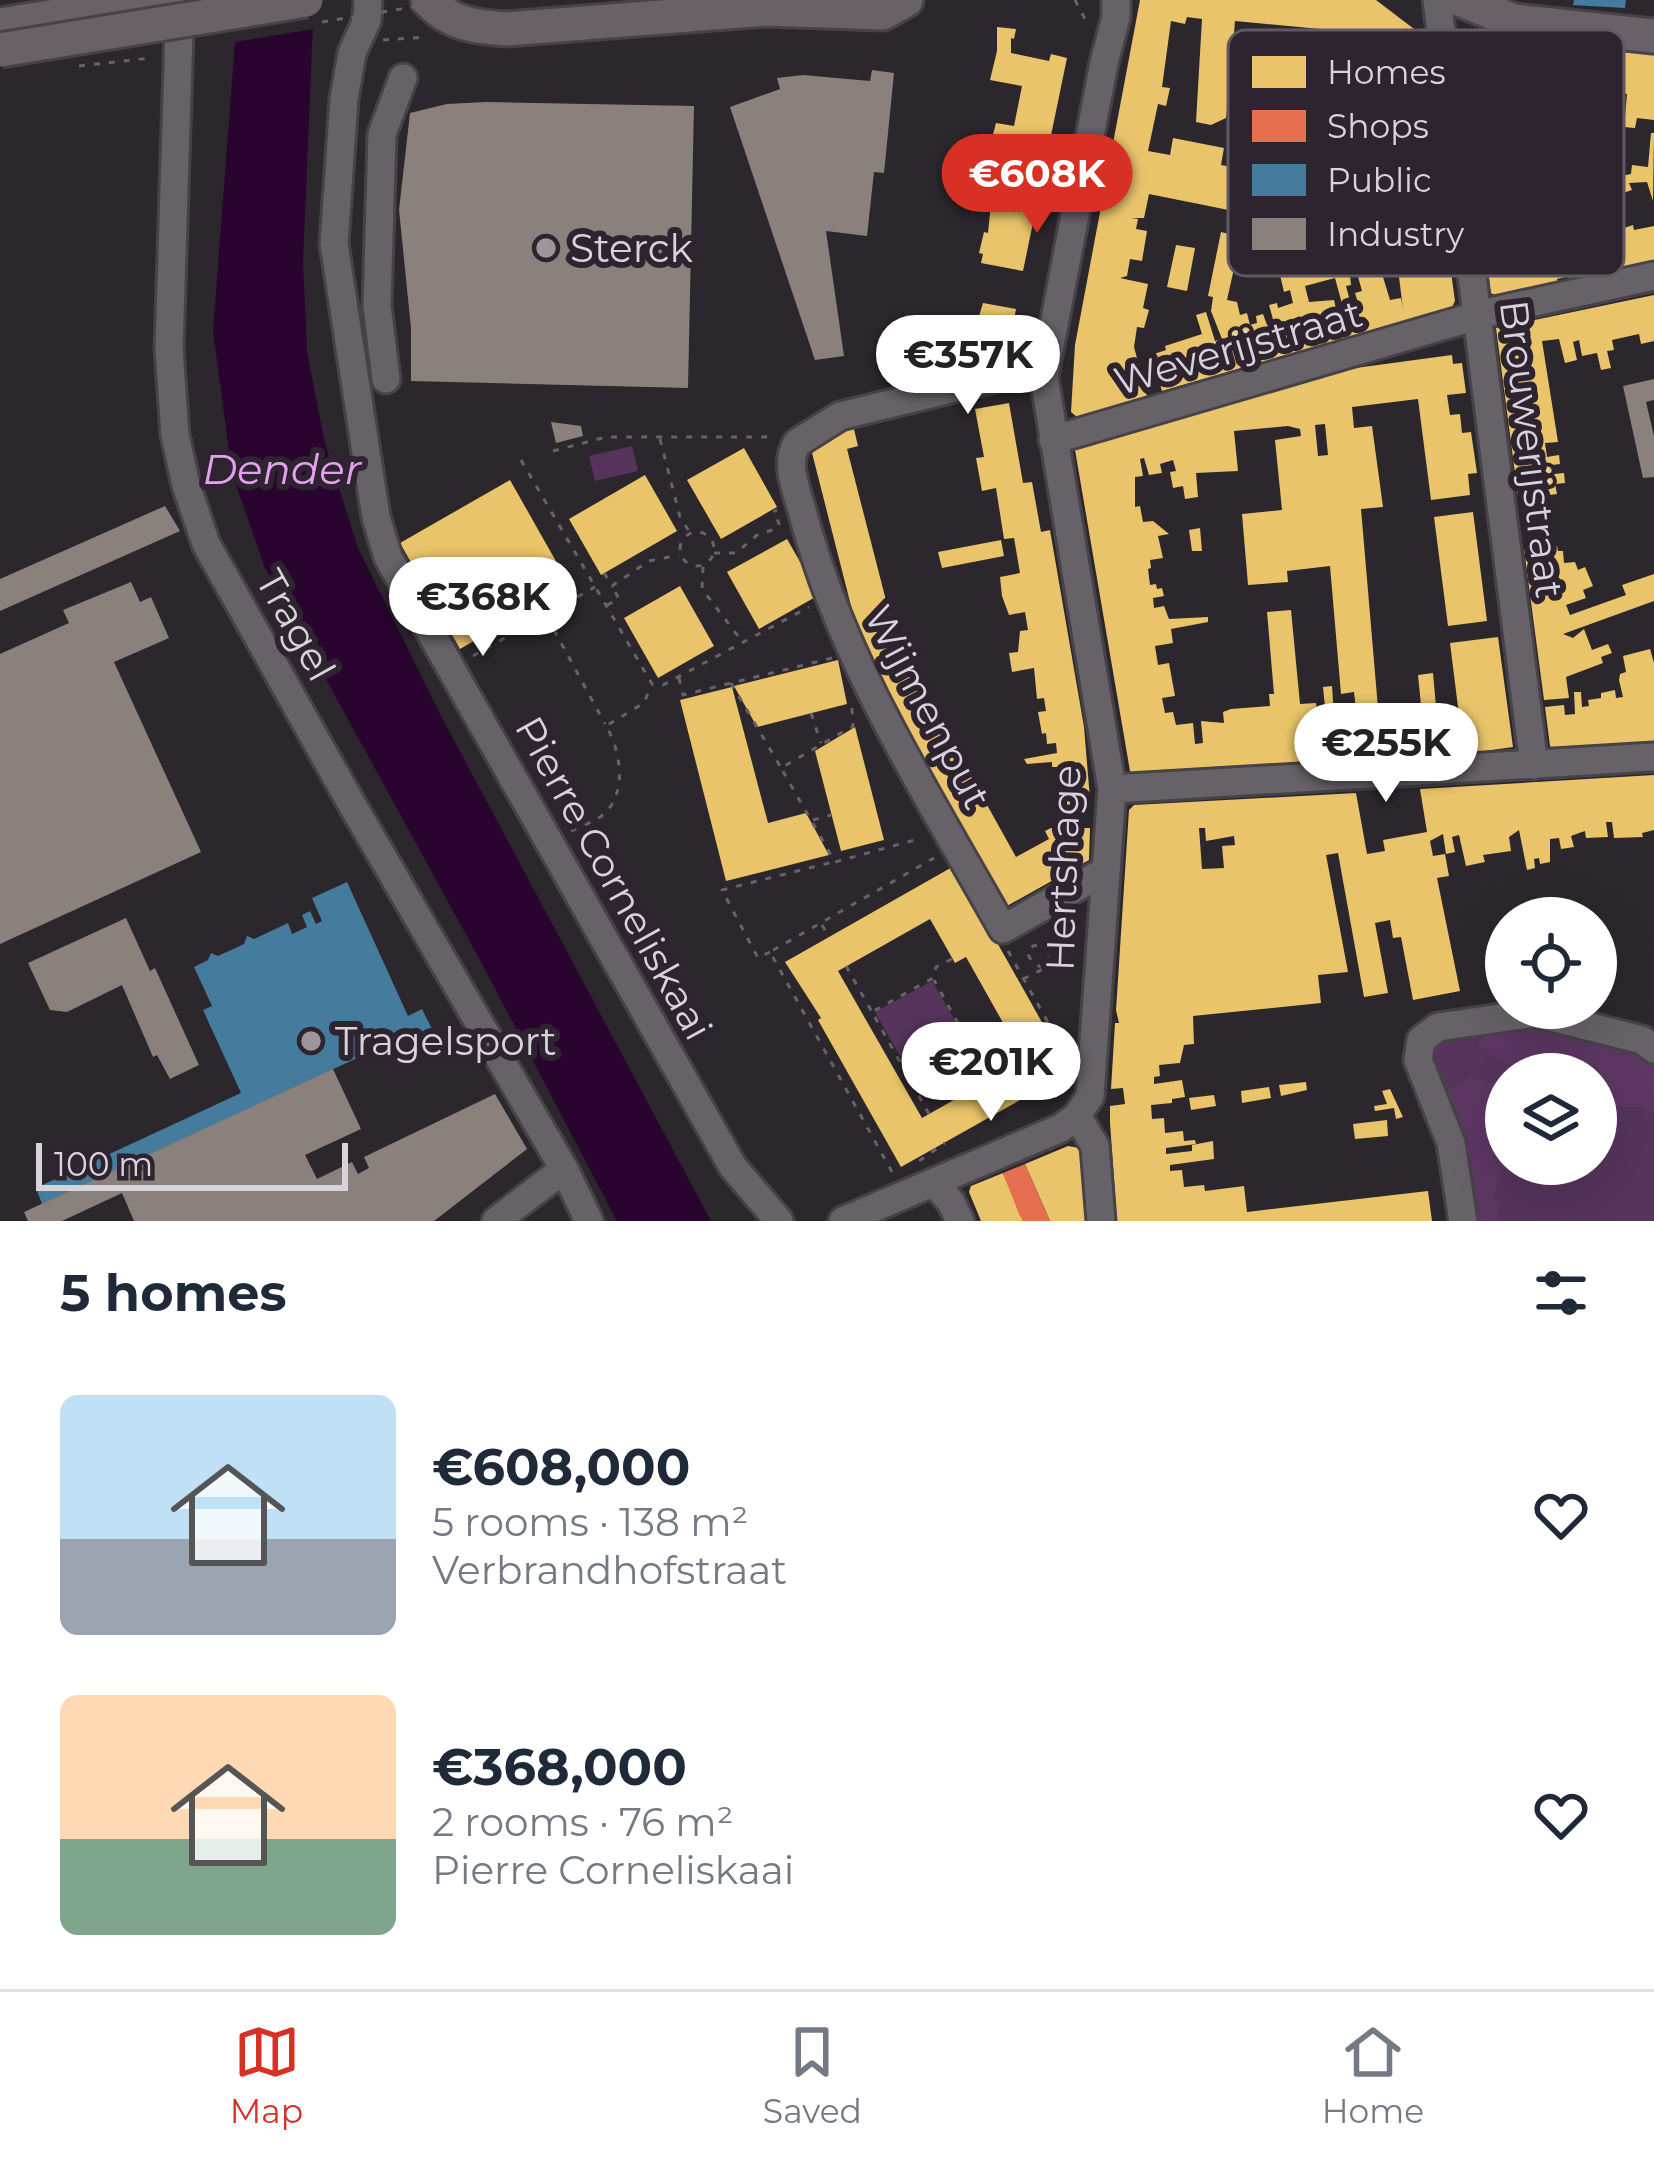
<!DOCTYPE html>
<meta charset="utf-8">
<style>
body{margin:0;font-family:Montserrat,sans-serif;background:#f2f2f3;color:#1f2937;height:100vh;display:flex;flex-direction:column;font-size:45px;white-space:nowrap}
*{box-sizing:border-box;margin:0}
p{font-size:39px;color:#747a83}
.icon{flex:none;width:66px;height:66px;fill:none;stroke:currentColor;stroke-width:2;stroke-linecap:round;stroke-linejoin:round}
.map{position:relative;height:1221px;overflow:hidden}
.panel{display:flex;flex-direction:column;background:#fff;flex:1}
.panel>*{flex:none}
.buttons{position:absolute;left:1485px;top:897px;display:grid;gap:24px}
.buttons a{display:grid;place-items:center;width:132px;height:132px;border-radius:50%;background:#fff;box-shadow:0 12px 48px #0002;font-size:60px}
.scale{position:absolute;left:36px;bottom:30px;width:312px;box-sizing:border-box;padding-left:12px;border:6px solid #d8d2d9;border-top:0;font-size:33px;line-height:42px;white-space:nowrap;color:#d8d2d9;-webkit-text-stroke:9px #2d242f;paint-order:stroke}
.price{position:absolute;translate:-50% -102px;padding:0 27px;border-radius:42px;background:#fff;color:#222;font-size:39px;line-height:78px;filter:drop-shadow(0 3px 6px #0008)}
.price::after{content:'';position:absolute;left:50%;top:72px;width:36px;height:27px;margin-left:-18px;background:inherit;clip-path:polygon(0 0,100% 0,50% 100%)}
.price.active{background:#d93025;color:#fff}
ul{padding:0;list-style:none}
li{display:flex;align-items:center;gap:36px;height:300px;padding:0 60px}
li span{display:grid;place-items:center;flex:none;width:336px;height:240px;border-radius:18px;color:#555}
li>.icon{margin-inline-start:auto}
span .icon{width:144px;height:144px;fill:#fffc;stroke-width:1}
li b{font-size:51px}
h2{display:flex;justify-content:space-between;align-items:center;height:144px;padding:0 60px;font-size:51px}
.menu{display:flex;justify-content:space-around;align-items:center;height:168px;border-top:3px solid #e0e1e3;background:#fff;font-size:33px;color:#747a83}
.menu a{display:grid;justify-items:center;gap:6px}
.menu .active{color:#d93025}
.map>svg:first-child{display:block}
.green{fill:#56345c;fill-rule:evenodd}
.forest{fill:#5c3762}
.water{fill:#29042f}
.pier{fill:#2c272c}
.homes{fill:#e9c46a;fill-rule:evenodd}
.shops{fill:#e76f51}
.public{fill:#457b9d}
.industry{fill:#8a817c}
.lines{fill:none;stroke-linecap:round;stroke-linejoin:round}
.minor-casing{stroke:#474248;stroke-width:33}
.major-casing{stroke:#474248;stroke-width:39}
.path{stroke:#676368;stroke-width:3;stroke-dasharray:6 9;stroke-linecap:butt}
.minor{stroke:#676268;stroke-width:27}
.major{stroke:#686168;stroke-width:33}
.major-bridge-casing{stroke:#474248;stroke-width:39;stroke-linecap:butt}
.path-bridge{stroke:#676368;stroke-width:3;stroke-dasharray:6 9;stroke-linecap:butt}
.major-bridge{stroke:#686168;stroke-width:33}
.poi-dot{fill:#9c969c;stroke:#2d242f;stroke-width:4.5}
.labels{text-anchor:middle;stroke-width:12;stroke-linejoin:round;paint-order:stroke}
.poi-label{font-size:39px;fill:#d8d2d9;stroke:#2d242f;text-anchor:start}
.street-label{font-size:39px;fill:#d8d2d9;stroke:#2d242f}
.water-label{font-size:42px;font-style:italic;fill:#e4a2ee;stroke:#2d242f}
.key{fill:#2d242f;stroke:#605862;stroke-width:3}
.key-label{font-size:33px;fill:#d8d2d9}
</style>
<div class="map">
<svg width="1654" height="1221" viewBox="0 0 1654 1221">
<rect width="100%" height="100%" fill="#2c272c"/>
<path class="green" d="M632,446L638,471L595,481L589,456Z
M932,981L958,1026L944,1036V1046L951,1053L911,1076L875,1012Z
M1492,1025L1654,1060V1221H1474L1434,1084L1429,1049L1435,1040ZM1506,1074H1596V1164H1506Z"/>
<path class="forest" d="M1537,1020L1638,1048L1654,1060V1114L1641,1107H1596V1074C1538,1074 1526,1082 1478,1045L1492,1025Z
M1469,1077L1506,1086V1160L1493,1199L1500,1200L1497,1221H1474L1434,1084L1450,1090Z"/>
<path class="water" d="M314,0L303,261L307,352L325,444L358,548L440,714L711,1221H617L480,960L265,568L232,474L213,331L236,29Z"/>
<path class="pier" d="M231,0H320V28L228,43Z"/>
<path class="homes" d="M1140,0H1376L1418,32L1455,301L1452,307L1162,391L1151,355L1166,350L1165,346L1202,334L1196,315L1206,312L1215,341L1222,339L1211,311L1213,297L1208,296L1221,232L1241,237L1227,300L1237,302L1240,315L1247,313L1250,325L1257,323L1256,316L1263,314L1267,325L1274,323L1269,305L1277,303L1278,308L1293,303L1290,290L1284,292L1277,262L1284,260L1282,249L1263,246L1264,243L1284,245L1278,220L1287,222L1300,269L1353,243L1347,195L1394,189L1392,170L1385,171V164L1365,167L1364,157L1376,155L1375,151L1359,153L1357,142L1384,139L1383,132H1373L1372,125L1378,124L1377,114L1368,116L1367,106L1375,105L1373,90L1361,91L1360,82H1356L1355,73L1379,69L1377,58L1385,57L1384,48L1359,59L1360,42L1371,46L1368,31L1356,30L1354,40L1344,39L1340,75L1229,90L1226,118L1211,125L1196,122L1202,19L1187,17L1185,24L1171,21L1162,87L1170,88L1166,106L1158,104L1148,151L1170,155L1173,138L1224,148L1221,165L1232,167L1228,189L1257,195L1261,173L1255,172L1237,114L1254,107L1260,125L1271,120L1276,132L1263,137L1281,201L1278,220L1149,194L1144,218H1131L1138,219L1136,229L1147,231L1142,261L1130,259L1127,276L1120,278L1148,284L1143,308L1149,310L1144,328L1137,327L1134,347L1147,396L1077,417L1071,412L1075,345ZM1235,21L1320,29L1319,47L1232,59ZM1401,227L1410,267L1398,269L1403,309L1401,298L1390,300L1380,267L1372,269L1370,255L1363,256L1361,239L1383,229ZM1357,273L1362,291L1355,293L1359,306L1352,309L1346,286L1351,285L1350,275ZM1335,278L1344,311L1337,313L1334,300L1309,302L1305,286Z
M997,27L1016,29L1014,39L1011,38V53L1049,61L1051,54L1067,58L1023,271L981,263L983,254L979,253L984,232L988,233L992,193L996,194L999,176L995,175L996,152L989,151L991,142L996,123L1014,126L1022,86L990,80L997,51Z
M1462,37L1654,54V120L1637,118L1635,128L1624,127L1627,94L1619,93L1618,105L1609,104L1608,120L1598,119L1600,91L1559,88V122L1551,123V118H1530V97H1537V76L1544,74L1530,72V90L1512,92L1513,82L1505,81L1510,124L1515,123L1520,147L1502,150L1503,159L1520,156L1523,169L1520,192L1504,196L1505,200L1533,192L1535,201L1523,204L1527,220L1518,225L1526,245L1522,246L1524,253L1540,249L1539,245L1551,242L1552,247L1590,234L1591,239L1633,225L1634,230L1654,226V262L1579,279L1566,277L1557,279L1558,283L1496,296L1491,293L1458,41Z
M1651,133H1654L1653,201L1647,182L1629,183L1632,190L1623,193L1615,177L1631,174L1632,165L1648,167Z
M1176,245L1195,248L1187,291L1167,287Z
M1654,295V341L1641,344L1639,334L1612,340L1614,350L1607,351L1611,368L1601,370L1597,353L1582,356L1579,340L1573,342L1577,360L1565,363L1559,339L1542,341L1558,442L1545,443L1547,457L1559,455L1560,464L1552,465L1554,474L1564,473L1565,483L1555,484L1557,494L1521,499L1518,496L1496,328Z
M983,303L1016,309L1008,350L971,343Z
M1452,355L1453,364L1462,363L1466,393L1447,395L1450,415L1460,414L1462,433L1471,432L1477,473L1468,474L1470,495L1431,500L1418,399L1352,407L1354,428L1372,426L1383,507L1361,509L1378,708L1356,710L1354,692L1341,694L1330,566L1287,571L1288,582L1248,585L1242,514L1282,510L1275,440L1301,436L1300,429L1288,426L1234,431L1238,471L1196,473L1198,497L1185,499L1183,486L1173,488L1170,472L1176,471L1173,460L1160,464L1162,473L1149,475L1144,458L1140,459L1143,476L1135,477V507L1140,506L1143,522L1153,521L1169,534L1158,536L1163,558L1150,560L1151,568L1148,569L1150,585L1156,584L1157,589L1162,588L1164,596L1153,598L1154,608L1164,606L1169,619L1208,617V622L1171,629L1173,643L1155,646L1158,665L1169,663L1175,696L1162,698L1165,713L1173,712L1176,725L1193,723L1195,744L1203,743L1201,721L1224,723L1223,712L1231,709L1270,706L1269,694H1274L1267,612L1291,610L1300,704L1316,703L1318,718L1326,717L1323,687L1332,686L1334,715L1356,709L1358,733L1368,732V722L1379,721V717L1422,715L1418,675L1433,673L1437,718L1440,714L1459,715L1450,643L1498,637L1513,747L1441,757L1134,774L1130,771L1075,450L1348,369ZM1325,424L1328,455L1318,456L1315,425Z
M1009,403L1023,483L1032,482L1041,532L1050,530L1084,727L1091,811H1059L1058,767H1052V762L1027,764L1024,759L1057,753L1056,743L1047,744L1046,733L1042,734L1038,712L1046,711L1044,698L1037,699L1034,668L1012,672L1009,653L1018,652L1020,631L1028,630L1025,612L1009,615L1002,596L1000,577L1020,573L1014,538L1004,539L996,488L982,491L976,458L984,457L975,409Z
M853,425L858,446L847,449L897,643L1016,857L1049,839L1045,831L1051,828H1090L1089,860L1007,906L863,653L810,445L834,430Z
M744,448L777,507L721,539L687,480Z
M645,475L677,531L601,575L569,519Z
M510,480L570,586L460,649L400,543Z
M1473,512L1487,621L1448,626L1434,517Z
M1200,528L1202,551H1192L1189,530Z
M787,539L819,595L759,629L727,572Z
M1001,540L1004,556L942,568L938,552Z
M1557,546L1558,551H1563L1564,563L1575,562L1578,570L1585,567L1593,586L1583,590L1586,598L1566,605L1570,615L1626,595L1622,585L1654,574V601L1563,634L1573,638L1584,629L1592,650L1608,644L1612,653L1601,657L1603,663L1566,677L1569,698L1544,700L1524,549Z
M680,586L714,646L658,678L624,618Z
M1650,649L1654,663V744L1555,750L1550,746L1545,707L1564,705L1565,715L1575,714L1574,692H1581L1582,707L1589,706L1588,700L1601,698V693L1615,690L1616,698L1623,697L1619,680L1620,674L1626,672L1623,656Z
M838,660L847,704L757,727L734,686Z
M732,687L768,823L806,813L829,855L726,881L680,700Z
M855,727L884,840L841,851L815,751Z
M1654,775V830L1642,833L1643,837L1614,838L1612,822H1606L1608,837L1586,838L1585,831L1579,833L1571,836L1574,847L1561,849L1559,838L1550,839V862L1540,864L1539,858L1534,859L1535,868L1527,870L1519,830L1509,837L1511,851L1483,855L1485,862L1466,866L1459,835L1452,837L1455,852L1446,854L1443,834L1430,841L1433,856L1445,854L1449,876L1437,878L1460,991L1413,1000L1401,937L1393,938L1390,920L1375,923L1388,993L1364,997L1338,853L1326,855L1348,972L1318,975L1321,1003L1193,1016L1194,1044L1184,1045L1180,1063L1159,1065L1160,1076L1154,1077V1084L1182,1080L1185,1097L1172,1099V1103L1151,1105L1152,1119L1164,1118L1165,1133L1183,1131L1184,1141L1195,1140L1196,1144L1166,1148V1154L1192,1151V1145L1213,1141L1214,1159L1170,1165V1171L1182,1170L1184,1187L1204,1185L1205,1191L1244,1186L1247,1212L1428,1191L1432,1221H1117L1110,1123V1106L1125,1104L1123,1088L1111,1089L1115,1023H1119L1116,1010L1129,810L1134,805L1356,793L1367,854L1385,851L1383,840L1427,832L1420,789ZM1199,828H1205L1206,841L1234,836L1235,845L1222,846L1224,868L1202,869Z
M954,866L1070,1072L901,1167L818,1020L821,1018L785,962ZM930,919L955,963L966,957L1024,1060L922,1118L838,971Z
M1306,1082L1307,1090L1281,1096L1279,1085Z
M1269,1087L1271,1098L1242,1103L1241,1091Z
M1390,1089L1396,1102L1403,1117L1396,1119L1394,1108L1375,1111L1374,1106L1387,1104L1382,1091Z
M1214,1095L1216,1106L1191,1110L1189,1098Z
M1387,1120L1388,1136L1355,1139L1353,1124Z
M1068,1146L1079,1148L1081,1154L1086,1221H1050L1025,1164Z
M1003,1173L1023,1221H981L969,1192L971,1186Z"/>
<path class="shops" d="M1025,1164L1045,1210L1050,1221H1023L1019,1214L1003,1173Z"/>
<path class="public" d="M1574,0H1626L1625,8L1573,5Z
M347,882L408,1016L422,1009L432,1029L370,1057L368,1053L42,1204L36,1188L241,1093L203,1010L212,1006L194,967L208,960L211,953L218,956L244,944L247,936L254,939L288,923L292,934L307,927L302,915L310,911L316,924L322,921L312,898Z"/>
<path class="industry" d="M872,70L894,73L884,173L874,172L867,236L826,231L844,356L815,360L730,107L780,89L777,78L803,75L870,81Z
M486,102L694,106L688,388L411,381V328L399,210L410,113L447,104Z
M1654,379V400L1646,402L1654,436V477L1643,478L1623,386Z
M551,422L581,426L583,436L556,443Z
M165,506L180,531L0,611V579Z
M131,582L140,602L151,597L169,638L114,662L201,852L0,944V654L69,623L63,610Z
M126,918L150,971L155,968L199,1065L170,1079L157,1055L153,1057L122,985L67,1012L50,1010L28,963Z
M333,1069L361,1129L305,1155L317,1179L352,1162L358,1174L369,1168L364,1157L495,1094L527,1149L434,1221H134L122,1193L62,1221H28L24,1212Z"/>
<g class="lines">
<defs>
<path id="minor" d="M180,0L169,349L175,435L186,485L206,544L350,801L564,1169L589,1221
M368,0L367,20L352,53L344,99L334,244L376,517L388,557L733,1167L779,1221
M1437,0L1534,765
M1044,377L1008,375L840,416L797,443C784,464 797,491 803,514C842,663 928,795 1003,929L1105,871
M386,379L377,306L382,134L403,78
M1053,440L1490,312L1654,276
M1112,789L1654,757
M1077,1116L1095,1146L1101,1221
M934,1183L951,1202L960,1221
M496,1221L564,1169
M843,1221L1061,1128L1077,1116L1090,1096L1112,789L1044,377L1104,63L1116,17V0
M1463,1221L1451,1143L1418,1060L1421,1040L1438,1027L1535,1013L1642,1040L1654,1049"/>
<path id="major" d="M428,0C450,24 475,27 506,29L765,9L883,13L906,0
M1461,0L1514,21L1654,36
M0,25L156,0"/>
</defs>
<use href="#minor" class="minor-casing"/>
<use href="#major" class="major-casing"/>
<path class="path" d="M1075,0L1088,25
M383,40L427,37
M79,66L151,58
M660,439L680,517L689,531
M553,451L606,437H772
M521,460L652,684L663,685L809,607
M680 549a17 17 0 1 1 34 0a17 17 0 1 1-34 0Z
M714,553H736L757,535L778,528L779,523L773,512L777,510
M703,567L702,589L741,640
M604,573L612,586L649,561L679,555
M607,605L619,599L613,588
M547,617L605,724
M473,656L595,587
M679,678L683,695L832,658
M731,683L780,766
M852,708L853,726L781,768L835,862L922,838
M811,713L821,743
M813,820L831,815
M571,831C583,825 598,821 607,811C627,789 620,749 606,726L644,703L651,686
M822,925L829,937
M1008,951L1068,1058
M770,952L758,958L722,890L833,862
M846,966L872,1012
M1043,968L1033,963L1027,953L1033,946L1047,943L1049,964
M1023,979L1049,966L1074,924L1060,925
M954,1053L946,1045L951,1030L961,1029
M912,1079L969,1043L934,980
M929,1114L872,1012L933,978L936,967L952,959
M919,1161L945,1143
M892,1172L770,952L934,858"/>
<use href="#minor" class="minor"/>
<use href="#major" class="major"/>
<defs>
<path id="major-bridge" d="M0,50L306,0"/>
</defs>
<use href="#major-bridge" class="major-bridge-casing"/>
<path class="path-bridge" d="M322,22L456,0"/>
<use href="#major-bridge" class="major-bridge"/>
</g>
<g class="poi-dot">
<circle cx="546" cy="248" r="12"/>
<circle cx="311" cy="1041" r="12"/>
</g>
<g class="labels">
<g class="poi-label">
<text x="570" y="262">Sterck</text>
<text x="335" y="1055">Tragelsport</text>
</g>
<g class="street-label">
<text transform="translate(1238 347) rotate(-16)" y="14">Weverijstraat</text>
<text transform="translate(1532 449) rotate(83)" y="14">Brouwerijstraat</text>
<text transform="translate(296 625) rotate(61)" y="14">Tragel</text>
<text transform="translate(928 707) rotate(62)" y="14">Wijmenput</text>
<text transform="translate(1063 868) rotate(-88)" y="14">Hertshage</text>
<text transform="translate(614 878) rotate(61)" y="14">Pierre Corneliskaai</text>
</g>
<g class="water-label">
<text x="282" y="484">Dender</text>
</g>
</g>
<rect x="1228" y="30" width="396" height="246" rx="18" class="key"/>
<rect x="1252" y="56" width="54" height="32" fill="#e9c46a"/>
<rect x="1252" y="110" width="54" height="32" fill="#e76f51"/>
<rect x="1252" y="164" width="54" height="32" fill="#457b9d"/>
<rect x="1252" y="218" width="54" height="32" fill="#8a817c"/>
<g class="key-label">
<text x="1327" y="84">Homes</text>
<text x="1327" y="138">Shops</text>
<text x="1327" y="192">Public</text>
<text x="1327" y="246">Industry</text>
</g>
</svg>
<div class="buttons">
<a><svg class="icon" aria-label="locate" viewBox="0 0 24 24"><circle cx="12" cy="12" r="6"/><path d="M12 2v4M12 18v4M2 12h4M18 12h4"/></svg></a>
<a><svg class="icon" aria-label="layers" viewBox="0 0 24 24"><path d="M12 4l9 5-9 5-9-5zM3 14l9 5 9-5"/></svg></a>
</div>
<div class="scale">100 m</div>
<b class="price active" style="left:1037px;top:236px">€608K</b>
<b class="price" style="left:968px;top:417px">€357K</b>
<b class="price" style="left:483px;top:659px">€368K</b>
<b class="price" style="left:1386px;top:805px">€255K</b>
<b class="price" style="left:991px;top:1124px">€201K</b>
</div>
<section class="panel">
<h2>5 homes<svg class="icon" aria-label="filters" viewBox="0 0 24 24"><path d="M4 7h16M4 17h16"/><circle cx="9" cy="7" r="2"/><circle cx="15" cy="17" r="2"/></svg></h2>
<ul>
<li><span style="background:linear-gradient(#bfe0f5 60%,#9aa5b1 0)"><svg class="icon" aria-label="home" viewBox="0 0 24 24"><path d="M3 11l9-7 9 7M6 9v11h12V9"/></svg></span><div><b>€608,000</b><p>5 rooms · 138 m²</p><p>Verbrandhofstraat</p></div><svg class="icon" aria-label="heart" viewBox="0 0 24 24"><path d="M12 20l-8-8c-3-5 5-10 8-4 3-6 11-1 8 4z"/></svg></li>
<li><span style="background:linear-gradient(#ffd9b3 60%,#7fa58c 0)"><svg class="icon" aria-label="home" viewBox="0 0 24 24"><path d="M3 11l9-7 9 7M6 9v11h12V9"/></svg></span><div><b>€368,000</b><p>2 rooms · 76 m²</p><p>Pierre Corneliskaai</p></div><svg class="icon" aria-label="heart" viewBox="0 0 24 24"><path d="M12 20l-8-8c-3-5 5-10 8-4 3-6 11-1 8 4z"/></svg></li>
</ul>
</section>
<nav class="menu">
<a class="active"><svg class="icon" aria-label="map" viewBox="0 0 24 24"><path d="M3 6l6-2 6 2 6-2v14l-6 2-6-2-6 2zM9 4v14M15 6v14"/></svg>Map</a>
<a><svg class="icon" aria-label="saved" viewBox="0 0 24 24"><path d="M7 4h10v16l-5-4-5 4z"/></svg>Saved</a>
<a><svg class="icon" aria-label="home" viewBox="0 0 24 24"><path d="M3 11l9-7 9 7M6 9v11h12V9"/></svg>Home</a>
</nav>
